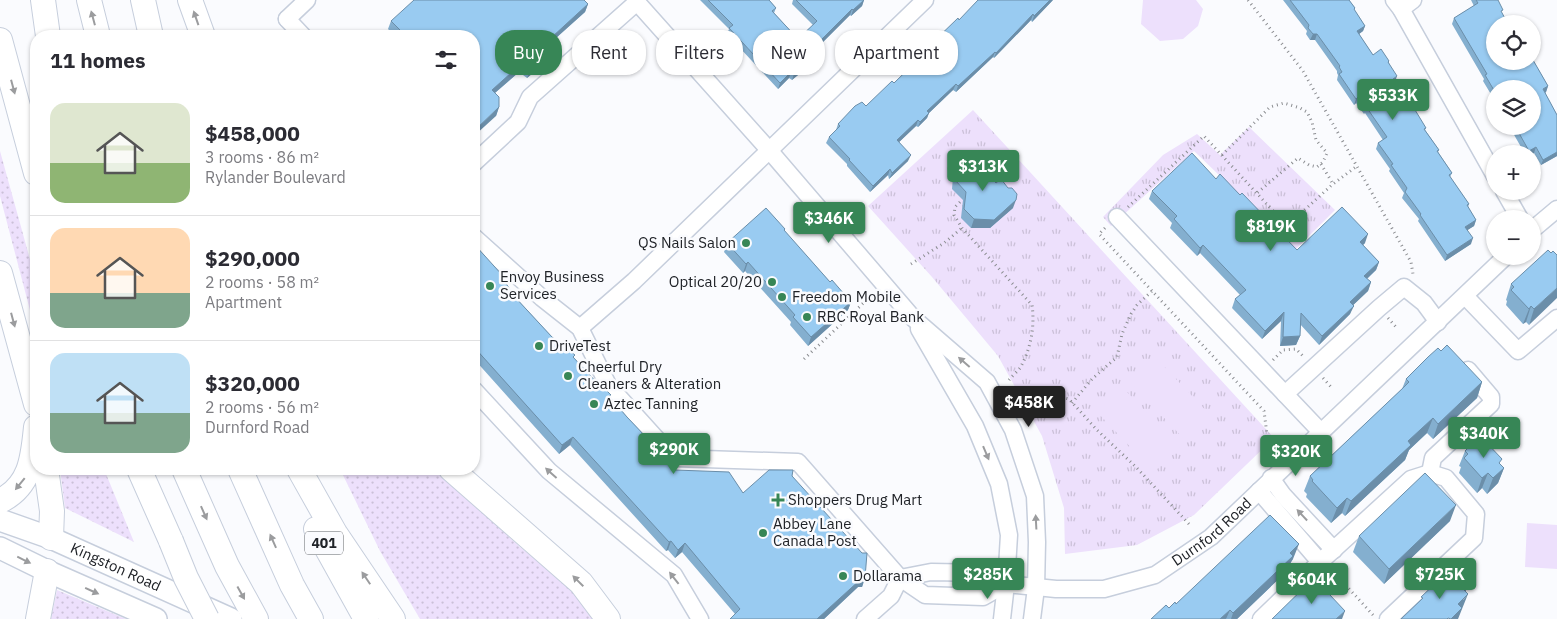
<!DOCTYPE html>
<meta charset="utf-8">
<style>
body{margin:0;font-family:"IBM Plex Sans",sans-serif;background:#f7f7f7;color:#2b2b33;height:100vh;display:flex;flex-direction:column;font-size:19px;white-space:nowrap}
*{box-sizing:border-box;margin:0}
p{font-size:16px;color:#7c7c81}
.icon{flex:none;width:28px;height:28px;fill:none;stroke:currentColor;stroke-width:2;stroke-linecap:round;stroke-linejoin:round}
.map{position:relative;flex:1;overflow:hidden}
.details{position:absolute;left:30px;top:30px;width:450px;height:445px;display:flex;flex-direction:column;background:#fff;border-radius:20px;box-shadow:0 1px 4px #0004}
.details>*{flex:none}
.hud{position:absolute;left:495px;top:30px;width:475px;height:45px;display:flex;gap:10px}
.buttons{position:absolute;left:1486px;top:15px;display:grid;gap:10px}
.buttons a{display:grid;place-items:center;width:55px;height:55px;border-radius:50%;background:#fff;box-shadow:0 1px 4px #0004;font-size:25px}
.price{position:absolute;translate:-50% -42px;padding:0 11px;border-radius:5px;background:#378656;color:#fff;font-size:16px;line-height:32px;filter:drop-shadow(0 1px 2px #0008)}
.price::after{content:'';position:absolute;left:50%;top:30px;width:15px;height:11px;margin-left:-8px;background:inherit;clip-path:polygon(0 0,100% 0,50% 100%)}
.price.on{background:#222;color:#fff}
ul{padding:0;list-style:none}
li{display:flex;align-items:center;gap:15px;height:125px;padding:0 20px}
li+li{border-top:1px solid #e1e1e2}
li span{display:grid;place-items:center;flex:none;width:140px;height:100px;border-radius:15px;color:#555}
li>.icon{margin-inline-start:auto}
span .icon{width:60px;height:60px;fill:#fffc;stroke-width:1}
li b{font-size:21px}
h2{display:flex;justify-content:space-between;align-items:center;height:60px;padding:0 20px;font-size:21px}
.tag{padding:0 18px;border-radius:20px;background:#fff;box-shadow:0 1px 4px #0004;font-size:18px;line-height:45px}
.tag.on{background:#378656;color:#fff}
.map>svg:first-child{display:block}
.grass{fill:url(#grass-dots)}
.park{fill:url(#park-tufts)}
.pitch{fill:#ede0fc}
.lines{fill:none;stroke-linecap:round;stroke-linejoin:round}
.minor-casing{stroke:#c6cedc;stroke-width:19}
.major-casing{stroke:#c6cedc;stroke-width:24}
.highway-casing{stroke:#c6cedc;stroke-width:26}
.path{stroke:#8b8d91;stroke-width:3;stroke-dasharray:1 4;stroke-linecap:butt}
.minor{stroke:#fff;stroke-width:16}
.major{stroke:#fff;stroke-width:21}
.highway{stroke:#fff;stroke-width:24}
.highway-bridge-casing{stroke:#c6cedc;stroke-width:26;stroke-linecap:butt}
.highway-bridge{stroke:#fff;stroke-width:24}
.wall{fill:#84afcf}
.shaded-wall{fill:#6b8ea9}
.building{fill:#99cbf1;stroke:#6b8ea9}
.oneway{fill:#9b9c9e}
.poi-dot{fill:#378656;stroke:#fafbfe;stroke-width:2}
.labels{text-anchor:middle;stroke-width:5;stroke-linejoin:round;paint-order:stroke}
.shield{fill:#fafbfe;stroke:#616468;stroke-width:1}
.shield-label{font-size:14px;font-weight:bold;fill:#202328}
.poi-label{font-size:15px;fill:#202328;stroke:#fafbfe;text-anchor:start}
.street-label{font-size:15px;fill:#202328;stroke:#fafbfe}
</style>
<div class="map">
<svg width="1557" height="619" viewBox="0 0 1557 619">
<defs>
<pattern id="grass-dots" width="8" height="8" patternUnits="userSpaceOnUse" patternTransform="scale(1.25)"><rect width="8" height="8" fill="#ede0fc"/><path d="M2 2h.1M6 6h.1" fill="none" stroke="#cbc0d8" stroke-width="1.8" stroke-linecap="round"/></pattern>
<pattern id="park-tufts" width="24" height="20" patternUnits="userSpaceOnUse" patternTransform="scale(1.25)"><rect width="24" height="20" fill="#ede0fc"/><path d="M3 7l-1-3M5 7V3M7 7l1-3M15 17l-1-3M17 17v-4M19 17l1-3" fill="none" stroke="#cbc0d8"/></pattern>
</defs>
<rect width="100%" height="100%" fill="#fafbfe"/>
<path class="grass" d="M0,151L36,281V333L0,196Z
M60,469H104L134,542L65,508Z
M340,469H435L520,547L572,589L596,619H420L380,551Z
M57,590L126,619H51Z"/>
<path class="park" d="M973,110L1274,438L1194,515L1137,545L1065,554L1064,508L1042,436L998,356L932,277L868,206Z
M1249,127L1335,210L1296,249L1194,151L1111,226L1103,217L1163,155L1197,134L1220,155Z"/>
<path class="pitch" d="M1143,0H1196L1203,9L1198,26L1183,39L1160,41L1141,24Z
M1157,359L1212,417L1186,441L1131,383Z
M1125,390L1180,448L1154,472L1099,414Z
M1527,523L1557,525V569L1525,567Z"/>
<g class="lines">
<defs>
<g id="minor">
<path d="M635,0L769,150L913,318L987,382L1013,430L1035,496L1037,542L1036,588L1032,619"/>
<path d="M1394,0L1401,9L1495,176"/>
<path d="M1401,9L1413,0"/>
<path d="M287,19L307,0"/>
<path d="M287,19L303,36"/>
<path d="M474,163L518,122L530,97L637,2"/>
<path d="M1504,191L1520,219"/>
<path d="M1117,217L1321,432"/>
<path d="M1532,230L1557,209"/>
<path d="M474,237L542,298L580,328L608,385L674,458L798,462L900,578L925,595L983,597L1006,584"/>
<path d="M1465,296L1518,351L1557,318"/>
<path d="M580,328L634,281L925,0"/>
<path d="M919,329L975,426L999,484L1009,535L1006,584L1002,619"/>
<path d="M474,390L549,471L674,575L700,619"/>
<path d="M1285,394L1379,308L1404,287L1424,303L1438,322"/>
<path d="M1430,473L1433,458L1491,404V397L1468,370"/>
<path d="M1271,478L1283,495L1334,550"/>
<path d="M1259,491L1320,562"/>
<path id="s1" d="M900,578L931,572L986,573L1006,584L1056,589H1104L1155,575L1211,537L1506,256"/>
<path d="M865,619L891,596L900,578"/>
<path d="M1261,619L1320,562L1411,479L1430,473L1446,478L1476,514L1474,538L1388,619"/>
</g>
<g id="major">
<path id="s2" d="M0,520L51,538L231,619"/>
<path d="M0,548L47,571L156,619"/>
</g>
<path id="highway" d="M43,0L48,36
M89,0L98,36
M143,0L151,36
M190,0L203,36
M0,40L36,173
M0,273L36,404
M46,469L52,511L51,538
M139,469L171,541
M184,469L227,566L256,619
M240,469L292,585L311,619
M299,469L335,533L393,619
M451,469L581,583L608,619
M0,501C31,486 33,457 36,427
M316,529L366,619
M38,619L47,571"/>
</defs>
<use href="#minor" class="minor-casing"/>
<use href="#major" class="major-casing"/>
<use href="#highway" class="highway-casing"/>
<path class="path" d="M1248,0L1303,71L1411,262L1413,274
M1222,155L1270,107L1284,103L1300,108L1307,112L1312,122L1316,140L1327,153L1323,162L1317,167L1309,165L1298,158L1257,193
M1321,164L1333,184
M960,202L955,207L954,215L962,228L1032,305C1035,326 1031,349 1020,368C1017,372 1012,376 1009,380
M1128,207L1204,136L1287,226L1333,184L1357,166
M1105,228L1099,234L1264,411L1269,450
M911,264L944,243L962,228
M1388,318L1397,328
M804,359L873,294
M1273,360L1283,350L1296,349L1304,357
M1323,378L1333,389
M1017,393H1045L1069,399L1097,430L1136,467L1189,524
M1072,403L1092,379L1117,357L1122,334L1131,314L1137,305L1152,291
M1332,570L1373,615"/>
<use href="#minor" class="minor"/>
<use href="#major" class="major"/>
<use href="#highway" class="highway"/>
<defs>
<path id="highway-bridge" d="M171,541L186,578L207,619"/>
</defs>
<use href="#highway-bridge" class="highway-bridge-casing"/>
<use href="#highway-bridge" class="highway-bridge"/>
</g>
<path class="wall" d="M700,0H769L776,8L774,13L798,39L813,25L792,4L793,0H864L862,6L851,16L850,15L815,50V58L810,65L792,80L789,78L778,89L727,34L729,29Z
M1053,0L1032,22L1031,20L994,58L993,57L956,92L953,90L929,113L927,118L918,127L916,126L899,142L908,161L889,179L888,175L870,192L847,166V164L826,143L829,137L836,130L838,124L866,106L894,83L927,51L929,46L959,20Z
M1283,0H1349L1355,8L1354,10L1365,26L1363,31L1359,34L1373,55L1389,61V63L1395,82L1390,86L1402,105L1426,128L1425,130L1439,150L1438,152L1452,173L1450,177L1469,204L1468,207L1476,220L1474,226L1467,230L1471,244L1445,261L1418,221L1419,219L1402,198L1404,193L1389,171L1390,169L1376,149L1378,143L1383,140L1365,113L1364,114L1356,103L1354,105L1337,80L1338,75L1337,73V71L1315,40H1310L1306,34L1307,31Z
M1471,0H1498L1495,24L1533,60L1548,86L1546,92L1545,93L1557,115V156L1541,165L1534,153L1532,154H1525L1509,126H1532L1495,89V101L1483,81L1484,79L1452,24L1454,18L1474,6Z
M588,4L585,12L555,39L556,52L534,74L533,73L527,78L519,72L495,93L499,107L496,116L474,36H395L388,29L391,21Z
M956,168L1013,208L990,228H971L961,218L963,200L952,189L953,177Z
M1216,179L1240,195L1297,250L1365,243L1363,245L1379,262L1376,270L1367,279L1371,282L1368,291L1353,305L1350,314L1319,345L1300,324V336L1296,345L1280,346L1281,321L1262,339L1232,308L1235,299L1240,295L1200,253L1197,256L1170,228L1172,223L1149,199L1152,191Z
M785,229L784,231L830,282L851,302L848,310L808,346L790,325L791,322L745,271L743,273L724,252L727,243Z
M474,246L502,278L514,296L552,337L574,358L627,417L647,438L657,446L656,448L675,470L743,493L792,476L865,578L862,587H858L824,619H730L735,614L682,552L675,558L668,550L666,551L570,445L559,454L474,359Z
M1551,253L1557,255L1529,325L1526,322L1523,324L1506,305L1507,301L1506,300L1511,284Z
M1406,379L1482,382L1477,398L1433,439L1427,433L1409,450L1405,460L1345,516L1342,513L1331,523L1306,497L1307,494L1304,491L1310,476L1402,389Z
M1465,451L1500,465L1504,468L1498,483L1487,494L1482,488L1477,493L1459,473L1461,467L1459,466Z
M1450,521L1384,584L1353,552L1359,536Z
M1293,559L1291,562L1287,571L1237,619H1151L1176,604Z"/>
<path class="shaded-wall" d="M864,0L862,6L851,16L853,10Z
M1050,0H1053L1032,22L1034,16Z
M588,4L585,12L548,45L552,37Z
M852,9L850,15L811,54L813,48Z
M1033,14L1031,20L994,58L996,53Z
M1365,26L1363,31L1355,37L1357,31Z
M1313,34H1317L1315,40H1310Z
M560,43L556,52L534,74L537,66Z
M817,52L815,58L810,65L792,80L794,74Z
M995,52L993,57L956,92L958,86Z
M522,63L519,72L489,98L492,90Z
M536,64L533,73L527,78L530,70Z
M791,72L789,78L778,89L780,83Z
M1397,76L1395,82L1386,88L1388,83Z
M956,84L953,90L929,113L927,118L918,127L920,122L927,111Z
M1548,86L1546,92L1541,95L1543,89Z
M1358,97L1356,103L1354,105L1356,99Z
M499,107L496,116L474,136V131Z
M918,120L916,126L895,146L897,140Z
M1536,147L1534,153L1532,154H1528L1529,151Z
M1557,152V156L1541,165L1543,160Z
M911,155L908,161L889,179L892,173Z
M890,169L888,175L870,192L873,186Z
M1016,200L1013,208L990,228H971L974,219Z
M1476,220L1474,226L1463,233L1465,227Z
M1368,234L1365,243L1357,251L1360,242Z
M1473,238L1471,244L1445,261L1447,255Z
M1203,245L1200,253L1197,256L1200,248Z
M748,262L745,271L743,273L746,264Z
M1379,262L1376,270L1361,284L1364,276Z
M1371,282L1368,291L1347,311L1350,302Z
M1557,288V298L1529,325L1534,309Z
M851,302L848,310L808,346L811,337Z
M1354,306L1350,314L1319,345L1322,336Z
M1531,306L1526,322L1523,324L1529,309Z
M1284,312L1281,321L1262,339L1265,331Z
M1300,336L1296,345L1280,346L1283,337Z
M1482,382L1477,398L1433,439L1438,424Z
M1433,418L1427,433L1409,450L1405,460L1345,516L1351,501L1408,441Z
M573,437L570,445L559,454L562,445Z
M1504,468L1498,483L1487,494L1493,478Z
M1488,473L1482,488L1477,493L1482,478Z
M1347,498L1342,513L1331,523L1337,508Z
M1456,505L1450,521L1384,584L1389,569Z
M671,541L668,550L666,551L669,542Z
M685,543L682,552L675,558L678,550Z
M1299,544L1293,559L1291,562L1287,571L1237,619H1231L1233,613Z
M865,578L862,587H858L824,619H817L861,579Z
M1467,587L1463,600L1468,594L1458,619H1451L1464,590Z
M1230,610L1226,619H1220Z
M1345,611L1342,619H1336Z"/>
<path class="building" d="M414,0H584L588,4L552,37L560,43L537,66L536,64L530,70L522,63L492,90L499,97V107L474,131V36H406L391,21Z
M708,0H769L776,8L772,11L798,39L817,21L796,0H864L853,10L852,9L813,48L817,52L812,59L794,74L791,72L780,83L729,28L733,25Z
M978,0H1050L1034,16L1033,14L996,53L995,52L958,86L956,84L927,111L929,113L920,122L918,120L897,140L911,155L892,173L890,169L873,186L849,160L850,159L829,137L840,126L838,124L855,106L862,102L866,106L892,81L894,83L931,47L929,46L958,18L959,20Z
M1290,0H1349L1355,8L1354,9L1365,26L1357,31L1373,55L1381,49L1389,61L1388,62L1397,76L1388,83L1402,105L1409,100L1426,128L1424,129L1439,150L1437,151L1452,173L1449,175L1469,204L1467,205L1476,220L1465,227L1473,238L1447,255L1420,215L1421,214L1405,192L1407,188L1391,165L1393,164L1378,143L1387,137L1367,108H1366L1358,97L1356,99L1339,74L1342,72L1339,67L1340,66L1317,34H1313L1308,28L1309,25Z
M1476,0H1498L1503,10L1501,11L1508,24H1495V61H1532V53L1533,55V60L1548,86L1543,89L1557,115V152L1543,160L1536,147L1529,151L1515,126H1532V89H1495V92L1485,75L1487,74L1454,18L1478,3Z
M1192,153L1216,179L1220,174L1240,195L1242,193L1297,250L1342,207L1368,234L1360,242L1379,262L1364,276L1371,282L1350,302L1354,306L1322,336L1301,313L1300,336L1283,337L1284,312L1265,331L1235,299L1246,290L1203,245L1200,248L1174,219L1177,216L1152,191Z
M972,158L996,183L1001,179L1008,188H1012L1017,194L1016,200L994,220L974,219L964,209L966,192L955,180L956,168L962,167Z
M766,208L785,229L784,230L830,282L832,280L851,302L811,337L793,317L795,315L748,262L746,264L727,243Z
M475,245L503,276L502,277L514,296L552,337L575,355L573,357L600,386L601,385L611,395L609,396L627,417L647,438L648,437L657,446L655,448L675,470L729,472L743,493L769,470H793L792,476L862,553H867L865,578L861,579L817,619H730L740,609L685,543L678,550L671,541L669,542L573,437L562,445L474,347V246Z
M1548,250L1551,253L1553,251L1557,255V288L1534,309L1531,306L1529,309L1511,290L1514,287L1511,284Z
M1447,345L1482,382L1438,424L1433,418L1408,441L1411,445L1351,501L1347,498L1337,508L1312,481L1313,480L1310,476L1404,387L1409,382L1406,379L1428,357L1438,348L1441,351Z
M1476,440L1479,444L1484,440L1502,459L1499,463L1504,468L1493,478L1488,473L1482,478L1464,458L1468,454L1465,451Z
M1425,473L1456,505L1389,569L1359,536Z
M1270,515L1299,544L1290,553L1293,556L1233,613L1230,610L1220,619H1151L1166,605L1169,608L1175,602L1176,604Z
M1452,571L1467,587L1464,590L1468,594L1458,604L1462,608L1451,619L1448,618L1447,619H1401L1423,598L1421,597L1439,580L1441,581Z
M1314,578L1345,611L1336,619H1272Z"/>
<defs><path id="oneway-solid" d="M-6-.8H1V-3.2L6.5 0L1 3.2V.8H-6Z" transform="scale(1.25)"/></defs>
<g class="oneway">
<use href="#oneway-solid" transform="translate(93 18) rotate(-105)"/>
<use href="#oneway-solid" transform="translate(196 18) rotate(-109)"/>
<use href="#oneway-solid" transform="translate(13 87) rotate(75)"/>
<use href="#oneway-solid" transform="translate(13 320) rotate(75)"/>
<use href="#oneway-solid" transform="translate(964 362) rotate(-139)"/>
<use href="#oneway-solid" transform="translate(986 453) rotate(67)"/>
<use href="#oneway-solid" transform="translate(551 473) rotate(-138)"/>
<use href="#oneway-solid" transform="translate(20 484) rotate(129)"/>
<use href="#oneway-solid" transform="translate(204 513) rotate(66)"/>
<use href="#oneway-solid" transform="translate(1302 515) rotate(-133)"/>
<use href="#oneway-solid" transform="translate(1036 522) rotate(-93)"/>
<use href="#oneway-solid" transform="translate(273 541) rotate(-114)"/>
<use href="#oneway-solid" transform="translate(24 560) rotate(26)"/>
<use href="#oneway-solid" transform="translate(366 578) rotate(-124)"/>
<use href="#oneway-solid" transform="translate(674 578) rotate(-128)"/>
<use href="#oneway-solid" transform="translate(578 581) rotate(-135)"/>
<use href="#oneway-solid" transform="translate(92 591) rotate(24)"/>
<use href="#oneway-solid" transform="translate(241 593) rotate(61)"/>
</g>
<g class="poi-dot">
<circle cx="746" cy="243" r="5"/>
<circle cx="772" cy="282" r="5"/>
<circle cx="490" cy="286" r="5"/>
<circle cx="782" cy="297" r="5"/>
<circle cx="807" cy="317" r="5"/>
<circle cx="539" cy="346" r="5"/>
<circle cx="568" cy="376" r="5"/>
<circle cx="594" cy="404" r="5"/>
<path d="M775.5 492.5h5v5h5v5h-5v5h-5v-5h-5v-5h5z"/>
<circle cx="763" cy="533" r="5"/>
<circle cx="843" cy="576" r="5"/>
</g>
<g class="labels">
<rect class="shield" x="305" y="531.5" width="38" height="23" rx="4"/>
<g class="shield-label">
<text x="324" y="548">401</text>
</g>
<g class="poi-label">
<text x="736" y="248" text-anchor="end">QS Nails Salon</text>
<text x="500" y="282">Envoy Business<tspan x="500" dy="17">Services</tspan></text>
<text x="762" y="287" text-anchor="end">Optical 20/20</text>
<text x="792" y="302">Freedom Mobile</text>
<text x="817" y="322">RBC Royal Bank</text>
<text x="549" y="351">DriveTest</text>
<text x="578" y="372">Cheerful Dry<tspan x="578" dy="17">Cleaners &amp; Alteration</tspan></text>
<text x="604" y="409">Aztec Tanning</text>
<text x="788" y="505">Shoppers Drug Mart</text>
<text x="773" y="529">Abbey Lane<tspan x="773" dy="17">Canada Post</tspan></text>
<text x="853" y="581">Dollarama</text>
</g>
<g class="street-label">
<text dy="5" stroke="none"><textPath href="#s1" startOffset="332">Durnford Road</textPath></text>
<text dy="5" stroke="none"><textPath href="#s2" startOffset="125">Kingston Road</textPath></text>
</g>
</g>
</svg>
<div class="buttons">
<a><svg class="icon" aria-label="locate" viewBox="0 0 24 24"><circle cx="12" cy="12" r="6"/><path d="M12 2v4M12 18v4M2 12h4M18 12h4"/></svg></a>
<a><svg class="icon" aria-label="layers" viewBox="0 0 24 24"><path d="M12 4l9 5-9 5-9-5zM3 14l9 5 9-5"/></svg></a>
<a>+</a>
<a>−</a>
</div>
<b class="price" style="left:1393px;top:121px">$533K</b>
<b class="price" style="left:983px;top:192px">$313K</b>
<b class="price" style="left:829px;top:244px">$346K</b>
<b class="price" style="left:1271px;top:252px">$819K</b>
<b class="price on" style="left:1029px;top:428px">$458K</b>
<b class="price" style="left:1484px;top:459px">$340K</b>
<b class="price" style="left:674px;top:475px">$290K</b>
<b class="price" style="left:1296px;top:477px">$320K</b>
<b class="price" style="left:988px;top:600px">$285K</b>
<b class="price" style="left:1440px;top:600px">$725K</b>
<b class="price" style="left:1312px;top:605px">$604K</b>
<div class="hud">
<a class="tag on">Buy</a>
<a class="tag">Rent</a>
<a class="tag">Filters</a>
<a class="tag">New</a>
<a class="tag">Apartment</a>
</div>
<section class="details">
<h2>11 homes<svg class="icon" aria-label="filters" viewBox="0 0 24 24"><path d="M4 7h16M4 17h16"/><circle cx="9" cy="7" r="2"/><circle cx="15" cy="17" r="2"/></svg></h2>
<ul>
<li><span style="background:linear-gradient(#dfe7d0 60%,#8fb573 0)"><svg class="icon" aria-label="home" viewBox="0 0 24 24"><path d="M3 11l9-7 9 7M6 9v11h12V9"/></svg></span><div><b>$458,000</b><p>3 rooms · 86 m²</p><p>Rylander Boulevard</p></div></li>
<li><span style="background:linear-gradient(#ffd9b3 65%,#7fa58c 0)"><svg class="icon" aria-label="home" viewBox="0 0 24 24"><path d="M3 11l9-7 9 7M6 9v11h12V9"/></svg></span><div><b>$290,000</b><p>2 rooms · 58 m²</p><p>Apartment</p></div></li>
<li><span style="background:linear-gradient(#bfe0f5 60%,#7fa58c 0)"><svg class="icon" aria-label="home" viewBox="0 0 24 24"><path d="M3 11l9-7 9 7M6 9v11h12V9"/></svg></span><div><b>$320,000</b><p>2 rooms · 56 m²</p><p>Durnford Road</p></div></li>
</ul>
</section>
</div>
